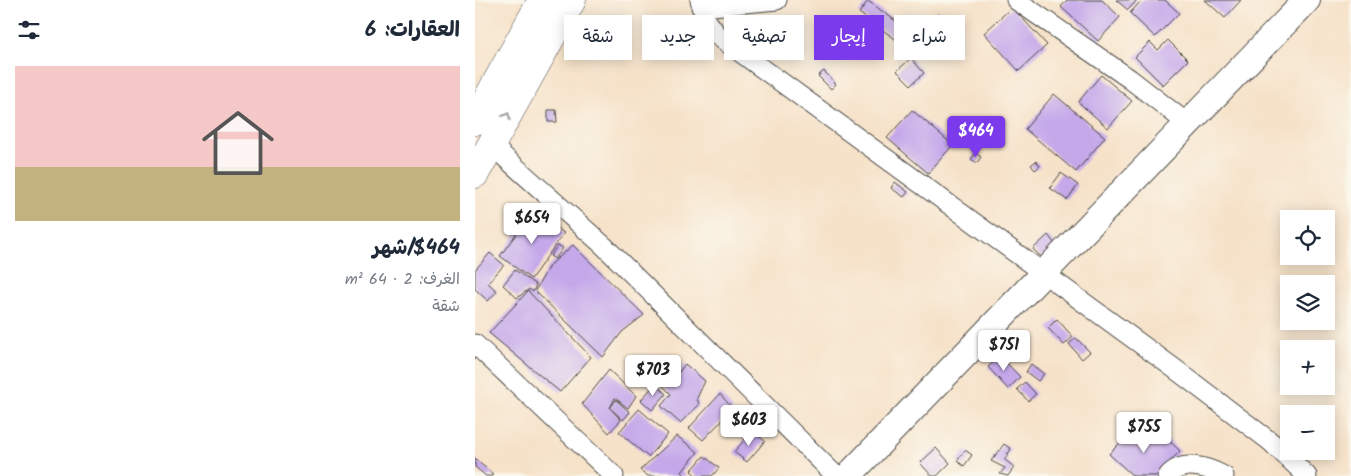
<!DOCTYPE html>
<html lang="ar">
<meta charset="utf-8">
<style>
body{margin:0;font-family:Kalam,"Playpen Sans Arabic",sans-serif;background:#f6f6f7;color:#1f2937;direction:rtl;height:100vh;display:flex;flex-direction:column;font-size:19px;white-space:nowrap}
*{box-sizing:border-box;margin:0}
p{font-size:16px;color:#747a83}
.icon{flex:none;width:28px;height:28px;fill:none;stroke:currentColor;stroke-width:2;stroke-linecap:round;stroke-linejoin:round}
.map{position:relative;flex:1;overflow:hidden;direction:ltr}
.side{display:flex;flex-direction:column;background:#fff;width:475px}
.side>*{flex:none}
.guide{position:absolute;left:15px;top:15px;width:475px;height:45px;direction:rtl;display:flex;gap:10px}
.tools{position:absolute;left:805px;top:210px;display:grid;gap:10px}
.tools a{display:grid;place-items:center;width:55px;height:55px;border-radius:0px;background:#fff;box-shadow:0 2px 12px #0003;font-size:25px}
.price{position:absolute;translate:-50% -42px;padding:0 11px;border-radius:5px;background:#fff;color:#222;font-size:16px;line-height:32px;filter:drop-shadow(0 1px 2px #0008)}
.price::after{content:'';position:absolute;left:50%;top:30px;width:15px;height:11px;margin-left:-8px;background:inherit;clip-path:polygon(0 0,100% 0,50% 100%)}
.price.on{background:#7c3aed;color:#fff}
ul{padding:0;list-style:none}
li{display:grid;align-content:center;gap:10px;height:265px;padding:0 15px}
li+li{border-top:1px solid #e0e1e3}
li span{display:grid;place-items:center;height:155px;border-radius:0px;color:#555}
li>.icon{margin-inline-start:auto}
span .icon{width:90px;height:90px;fill:#fffc;stroke-width:1}
li b{font-size:21px}
h2{display:flex;justify-content:space-between;align-items:center;height:60px;padding:0 15px;font-size:21px}
.tag{padding:0 18px;border-radius:0px;background:#fff;box-shadow:0 2px 12px #0003;font-size:18px;line-height:45px}
.tag.on{background:#7c3aed;color:#fff}
main{display:flex;flex:1;min-height:0}
.map>svg:first-child{display:block}
.building{fill:#c4a8ea}
.lines{fill:none;stroke-linecap:round;stroke-linejoin:round}
.street-casing{stroke:#494643;stroke-width:21}
.secondary-casing{stroke:#494643;stroke-width:28}
.highway-casing{stroke:#494643;stroke-width:29}
.street{stroke:#fff;stroke-width:19}
.secondary{stroke:#fff;stroke-width:26}
.highway{stroke:#fff;stroke-width:28}
.oneway{stroke:#a0a0a0}
</style>
<main>
<div class="map">
<svg width="876" height="476" viewBox="0 0 876 476">
<rect width="100%" height="100%" fill="#fbf7ec"/>
<filter id="ink" filterUnits="userSpaceOnUse"><feTurbulence type="fractalNoise" baseFrequency=".02" numOctaves="2"/><feDisplacementMap in="SourceGraphic" scale="10" xChannelSelector="R" yChannelSelector="G"/><feConvolveMatrix kernelMatrix="1 2 1 2 8 2 1 2 1" color-interpolation-filters="sRGB"/></filter>
<filter id="wash" filterUnits="userSpaceOnUse"><feTurbulence type="fractalNoise" baseFrequency=".0096" numOctaves="4" result="noise"/><feDisplacementMap in="SourceGraphic" scale="20" xChannelSelector="R" yChannelSelector="G"/><feGaussianBlur stdDeviation="1.12" result="paint"/><feColorMatrix in="noise" values="0 0 0 0 0 0 0 0 0 0 0 0 0 0 0 0 0 1.4 0 .05"/><feComposite in="paint" operator="in"/></filter>
<g filter="url(#wash)">
<rect width="100%" height="100%" fill="#f6e2c9"/>
<g id="blocks">
<path class="building" d="M592,0H627L645,17L623,41L586,7Z
M641,0H662L653,10Z
M667,0H690L704,13L680,37L655,13Z
M730,0H766L750,18Z
M393,1L432,29L423,41L384,13Z
M537,7L572,45L544,71L509,33Z
M464,14L473,21L467,29L458,23Z
M297,18L306,28L285,47L275,37Z
M125,24L127,25L122,32L119,30Z
M693,40L713,60L688,85L660,57L675,42L683,50Z
M436,58L449,73L436,85L422,71Z
M349,71L361,84L356,89L343,76Z
M626,75L657,101L633,128L603,102Z
M579,94L630,137L601,172L550,129Z
M73,110H81L82,122H73Z
M437,110L478,145L453,173L412,138Z
M501,153L506,157L502,163L496,159Z
M561,161L565,166L560,170L556,165Z
M586,173L603,185L592,200L575,188Z
M420,182L433,192L429,197L416,188Z
M58,211L89,233L56,279L25,256Z
M573,235L580,244L566,257L558,249Z
M83,245L88,248L80,259L75,256Z
M98,245L169,315L147,332L128,357L60,291L74,266Z
M15,253L29,265L13,283L22,291L13,301L0,289V270Z
M40,270L61,285L58,292L54,289L42,298L28,285Z
M53,291L116,357L85,392L14,333Z
M582,319L598,337L589,345L573,328Z
M529,332L535,336L529,345L523,341Z
M601,338L615,352L607,359L594,344Z
M525,356L545,377L533,389L513,367Z
M210,364L230,381L222,398L224,405L205,423L186,406L196,394L187,385L194,379L191,376L199,370L204,372Z
M556,364L569,374L563,381L551,372Z
M134,370L161,396L153,408L140,398L135,408L141,400L155,412L148,420L135,408L146,420L134,433L107,404Z
M550,382L561,394L553,401L542,389Z
M180,384L191,394L177,410L166,400Z
M245,394L258,409L228,440L214,428Z
M164,409L193,434L173,457L144,432Z
M659,429L673,442L684,431L705,451L681,476H658L634,454Z
M277,431L290,441L272,462L259,452Z
M202,436L223,452L207,472L211,476H173L165,470Z
M529,444L536,449L533,454L531,453L533,456L529,459L539,467L533,476L525,474L530,468L516,461Z
M461,448L475,463L462,476H457L445,463Z
M490,450L497,455L489,466L482,461Z
M229,456L244,468L237,476H222L216,471Z
M0,459L18,474L17,476H11L0,467Z"/>
</g>
</g>
<g filter="url(#ink)">
<use href="#blocks" fill-opacity="0" stroke="#494643" stroke-width="1"/>
<g class="lines">
<defs>
<path id="street" d="M225,0L232,21L243,36L700,369L796,442L832,476
M541,0L655,79L713,124
M226,7L302,0
M16,145L129,246L361,476
M0,344L139,476
M693,476C707,459 732,467 749,476"/>
<path id="secondary" d="M373,476L832,0"/>
<path id="highway" d="M0,121L67,0
M0,174L97,0"/>
</defs>
<use href="#street" class="street-casing"/>
<use href="#secondary" class="secondary-casing"/>
<use href="#highway" class="highway-casing"/>
<use href="#street" class="street"/>
<use href="#secondary" class="secondary"/>
<use href="#highway" class="highway"/>
</g>
<defs><path id="oneway-chevron" d="M-2-3.5L2.5 0L-2 3.5" fill="none" stroke-width="1.6" stroke-linecap="round" stroke-linejoin="round" transform="scale(1.25)"/></defs>
<use class="oneway" href="#oneway-chevron" transform="translate(32 116) rotate(-61)"/>
</g>
</svg>
<div class="tools">
<a><svg class="icon" aria-label="locate" viewBox="0 0 24 24"><circle cx="12" cy="12" r="6"/><path d="M12 2v4M12 18v4M2 12h4M18 12h4"/></svg></a>
<a><svg class="icon" aria-label="layers" viewBox="0 0 24 24"><path d="M12 4l9 5-9 5-9-5zM3 14l9 5 9-5"/></svg></a>
<a>+</a>
<a>−</a>
</div>
<b class="price on" style="left:501px;top:158px">$464</b>
<b class="price" style="left:57px;top:245px">$654</b>
<b class="price" style="left:529px;top:372px">$751</b>
<b class="price" style="left:178px;top:397px">$703</b>
<b class="price" style="left:274px;top:447px">$603</b>
<b class="price" style="left:669px;top:454px">$755</b>
<div class="guide">
<a class="tag">شراء</a>
<a class="tag on">إيجار</a>
<a class="tag">تصفية</a>
<a class="tag">جديد</a>
<a class="tag">شقة</a>
</div>
</div>
<section class="side">
<h2>العقارات: 6<svg class="icon" aria-label="filters" viewBox="0 0 24 24"><path d="M4 7h16M4 17h16"/><circle cx="9" cy="7" r="2"/><circle cx="15" cy="17" r="2"/></svg></h2>
<ul>
<li><span style="background:linear-gradient(#f6c9c9 65%,#c2b280 0)"><svg class="icon" aria-label="home" viewBox="0 0 24 24"><path d="M3 11l9-7 9 7M6 9v11h12V9"/></svg></span><div><b>$464/شهر</b><p>الغرف: 2 · 64 m²</p><p>شقة</p></div></li>
</ul>
</section>
</main>
